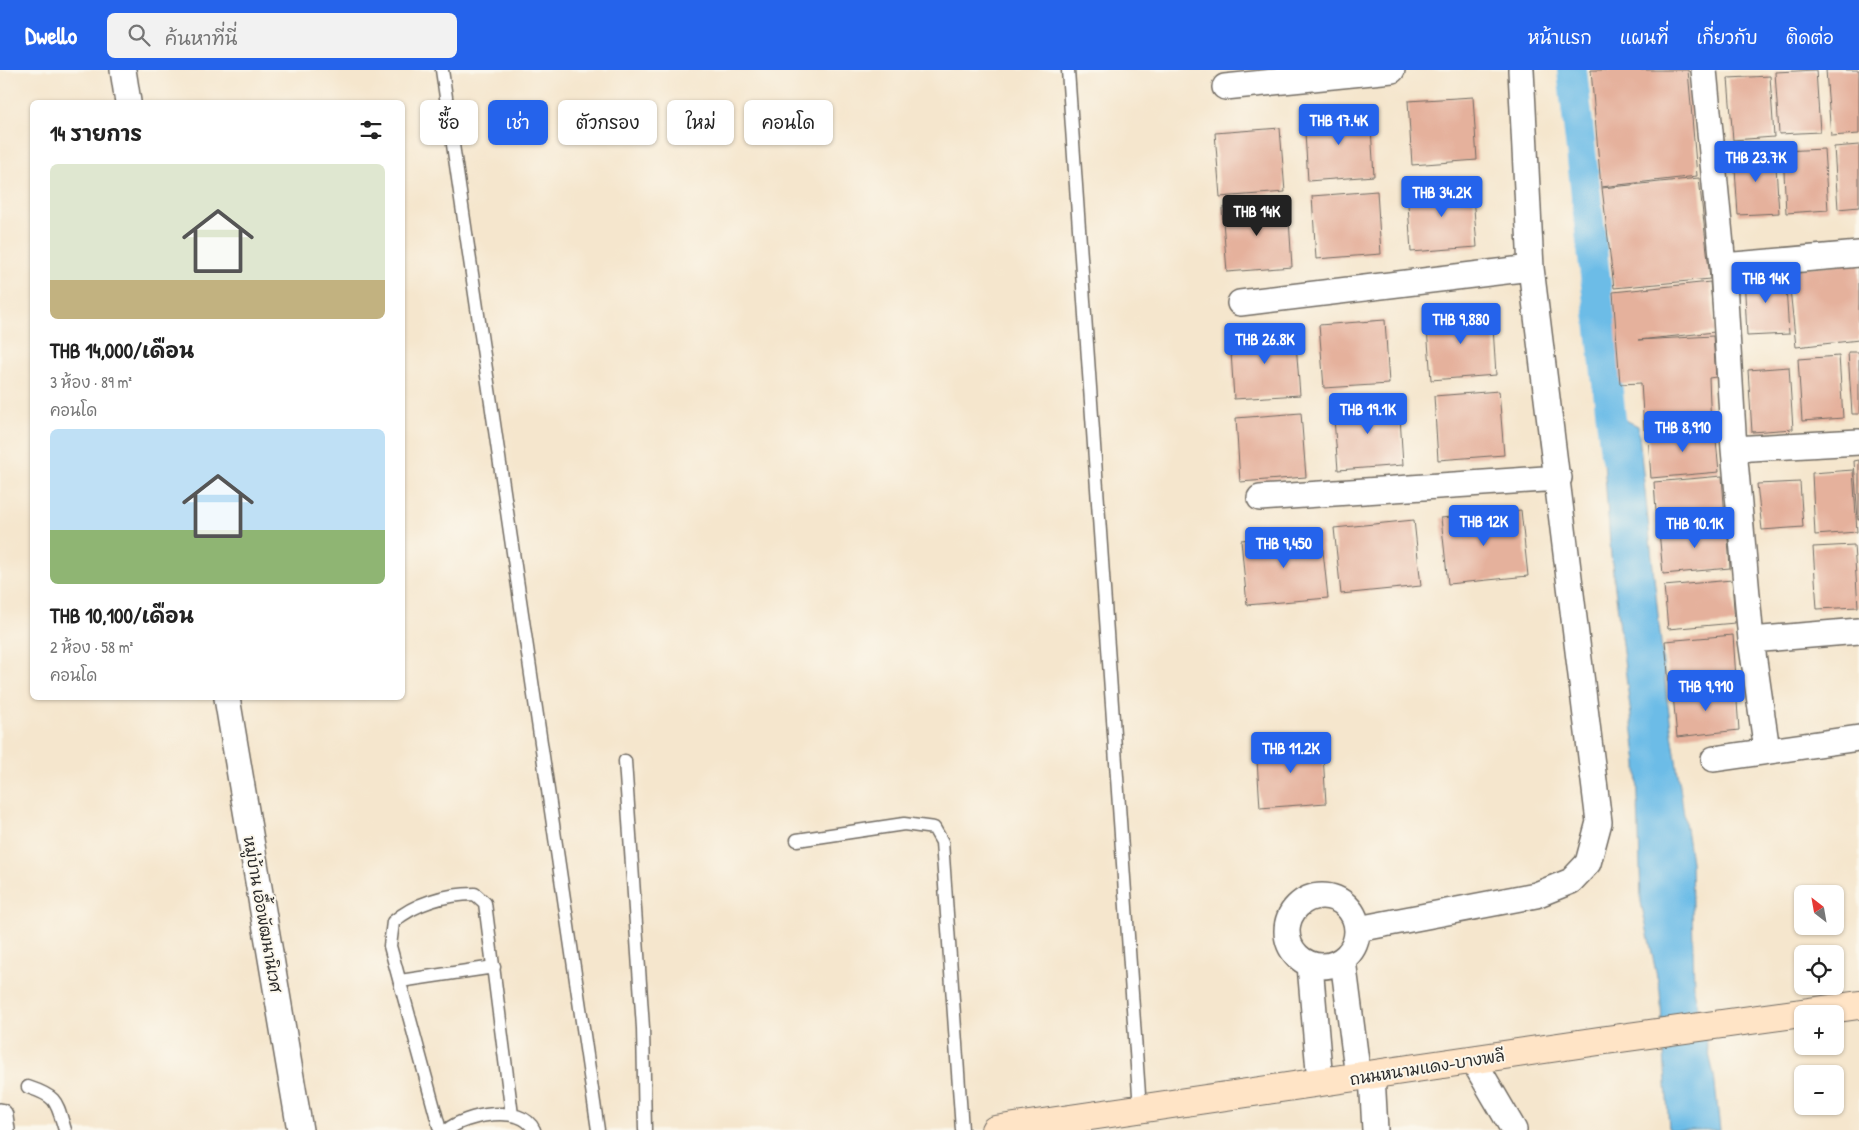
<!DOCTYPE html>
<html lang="th">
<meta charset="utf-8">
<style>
body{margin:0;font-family:"Patrick Hand","Playpen Sans Thai",sans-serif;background:#f2f2f2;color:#222;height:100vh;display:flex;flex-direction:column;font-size:19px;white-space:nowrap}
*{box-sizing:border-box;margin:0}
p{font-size:16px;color:#767676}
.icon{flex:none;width:28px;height:28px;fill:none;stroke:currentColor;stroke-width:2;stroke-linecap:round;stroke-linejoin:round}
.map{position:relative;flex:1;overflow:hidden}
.details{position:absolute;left:30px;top:30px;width:375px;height:600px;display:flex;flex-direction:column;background:#fff;border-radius:8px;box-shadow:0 1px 4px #0004}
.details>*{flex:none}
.guide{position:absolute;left:420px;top:30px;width:475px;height:45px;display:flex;gap:10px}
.needle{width:32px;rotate:329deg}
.buttons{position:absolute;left:1794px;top:815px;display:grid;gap:10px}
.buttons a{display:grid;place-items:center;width:50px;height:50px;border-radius:8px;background:#fff;box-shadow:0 1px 4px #0004;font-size:25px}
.price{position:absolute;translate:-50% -42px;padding:0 11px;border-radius:5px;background:#2563eb;color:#fff;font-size:16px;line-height:32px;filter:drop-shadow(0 1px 2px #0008)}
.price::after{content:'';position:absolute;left:50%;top:30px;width:15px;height:11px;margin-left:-8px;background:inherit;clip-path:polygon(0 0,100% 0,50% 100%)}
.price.current{background:#222;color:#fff}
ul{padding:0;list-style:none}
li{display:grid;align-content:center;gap:10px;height:265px;padding:0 20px}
li span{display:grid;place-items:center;height:155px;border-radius:8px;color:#555}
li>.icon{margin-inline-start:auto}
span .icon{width:90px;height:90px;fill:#fffc;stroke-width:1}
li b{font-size:21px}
h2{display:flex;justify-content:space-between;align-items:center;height:60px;padding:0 20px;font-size:21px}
.tag{padding:0 18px;border-radius:8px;background:#fff;box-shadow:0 1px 4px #0004;font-size:18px;line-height:45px}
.tag.current{background:#2563eb;color:#fff}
header{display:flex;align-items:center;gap:30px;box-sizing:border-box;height:70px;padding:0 25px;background:#2563eb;color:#fff}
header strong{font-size:24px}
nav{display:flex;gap:28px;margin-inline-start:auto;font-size:18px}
.search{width:350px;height:45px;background:#f2f2f2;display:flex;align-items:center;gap:12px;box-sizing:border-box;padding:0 18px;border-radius:8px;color:#767676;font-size:19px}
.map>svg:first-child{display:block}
.water{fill:#6cbce7;stroke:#4c7489}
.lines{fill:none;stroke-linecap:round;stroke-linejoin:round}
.canal{stroke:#6cbce7;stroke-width:30}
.building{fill:#e5b19c}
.service-casing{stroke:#726c64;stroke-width:15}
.minor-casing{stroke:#726c64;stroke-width:28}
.secondary-casing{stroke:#726c64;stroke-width:30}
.service{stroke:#fff;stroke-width:12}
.minor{stroke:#fff;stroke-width:25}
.secondary{stroke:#ffe4c6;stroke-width:28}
.labels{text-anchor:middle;stroke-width:4;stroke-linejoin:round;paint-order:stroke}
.street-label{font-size:16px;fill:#2b2b2b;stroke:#fbf7ec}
</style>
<header>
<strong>Dwello</strong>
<div class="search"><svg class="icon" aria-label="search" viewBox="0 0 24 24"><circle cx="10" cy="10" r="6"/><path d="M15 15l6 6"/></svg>ค้นหาที่นี่</div>
<nav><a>หน้าแรก</a><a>แผนที่</a><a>เกี่ยวกับ</a><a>ติดต่อ</a></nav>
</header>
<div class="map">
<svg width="1859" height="1060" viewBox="0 0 1859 1060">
<rect width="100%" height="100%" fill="#fbf7ec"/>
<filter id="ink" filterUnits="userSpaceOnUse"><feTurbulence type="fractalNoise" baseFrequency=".02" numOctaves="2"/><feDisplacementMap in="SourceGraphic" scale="10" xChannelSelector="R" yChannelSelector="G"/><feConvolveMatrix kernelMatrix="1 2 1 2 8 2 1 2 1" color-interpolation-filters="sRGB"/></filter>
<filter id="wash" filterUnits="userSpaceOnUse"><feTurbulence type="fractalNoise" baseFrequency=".0096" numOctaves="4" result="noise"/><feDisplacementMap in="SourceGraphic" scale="20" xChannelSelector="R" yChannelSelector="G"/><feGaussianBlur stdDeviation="1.12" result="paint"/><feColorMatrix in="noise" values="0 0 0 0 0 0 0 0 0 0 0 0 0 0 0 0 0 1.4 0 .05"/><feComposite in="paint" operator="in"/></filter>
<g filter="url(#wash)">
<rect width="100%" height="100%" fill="#f5e6cd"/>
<path class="water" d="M1600,338L1638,356L1667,629L1691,792L1694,920L1714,1005L1720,1060H1669L1660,921L1641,832L1637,694L1611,486Z"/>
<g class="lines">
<path class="canal" d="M1572,0L1615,384"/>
</g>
<g id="blocks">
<path class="building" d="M1591,0H1688L1697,106L1601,117Z
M1816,0L1820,62L1779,64L1775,2Z
M1826,0H1859V64L1831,66Z
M1770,6L1774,67L1733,70L1728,8Z
M1473,27L1477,90L1412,95L1408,31Z
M1370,42L1374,106L1308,111L1304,47Z
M1280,58L1285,122L1220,127L1215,63Z
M1859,75V137L1838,139L1834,77Z
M1824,79L1828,140L1786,143L1783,81Z
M1775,81L1779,143L1738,145L1734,83Z
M1699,108L1710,209L1614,218L1602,118Z
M1472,113L1477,177L1411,182L1407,118Z
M1377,121L1381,184L1316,189L1312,126Z
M1288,133L1292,197L1227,202L1222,138Z
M1859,192V270L1796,277L1788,199Z
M1785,202L1789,264L1747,266L1744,204Z
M1710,212L1715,262L1638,270L1713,266L1716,307L1709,308L1711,359L1644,360L1641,313L1620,314L1613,222Z
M1492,241L1496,305L1431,310L1426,246Z
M1385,250L1389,314L1324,318L1319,255Z
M1295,261L1300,325L1234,329L1230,266Z
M1848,282H1859V344H1852Z
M1839,286L1843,348L1802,351L1798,289Z
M1789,297L1793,359L1752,362L1748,300Z
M1499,321L1504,385L1438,390L1434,326Z
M1399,331L1403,395L1338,400L1333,336Z
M1301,343L1306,407L1240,412L1236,348Z
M1711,359H1715L1719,402L1651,408L1648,365Z
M1859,390V450H1858L1854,391Z
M1853,400L1857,462L1815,465L1812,403Z
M1722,406L1725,449L1657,455L1654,412Z
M1800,412L1803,457L1762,460L1757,414Z
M1521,440L1528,506L1448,514L1441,448Z
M1414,450L1421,516L1341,524L1334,458Z
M1727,455L1730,498L1663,504L1659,461Z
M1321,462L1328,528L1247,535L1241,470Z
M1854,475L1858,537L1817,539L1813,477Z
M1732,510L1735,553L1668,559L1664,516Z
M1733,565L1736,608L1669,614L1665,571Z
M1736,618L1739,660L1677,667L1673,625Z
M1322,669L1326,733L1260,738L1256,674Z"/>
</g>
</g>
<g filter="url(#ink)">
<use href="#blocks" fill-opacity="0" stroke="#726c64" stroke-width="1"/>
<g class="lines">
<defs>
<path id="service" d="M442,0L598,1060
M1068,0L1140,1039
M625,691L643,958L645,1060
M797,770L904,754L934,758L942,772L962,1060
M400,911L494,897
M28,1017C58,1027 56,1031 65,1060
M440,1060L390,876L393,852C415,833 446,824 475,824L485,833L512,1045
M447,1060C465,1045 522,1033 534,1060"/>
<path id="minor" d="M123,0L128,32
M1704,0L1723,196L1734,379L1751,570L1767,680
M1225,17L1392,0
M1723,196L1859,184
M1240,233L1531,198
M1734,379L1859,372
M1260,428L1559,408
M1751,570L1859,561
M227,628L300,1060
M1714,689L1859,668
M1287 861a35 35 0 1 1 70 0a35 35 0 1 1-70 0Z
M1358,859L1536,825L1571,811L1588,793L1599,752L1531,198L1521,0
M1343,890L1358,1007
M1310,895L1320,1012
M1473,990L1514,1060
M1372,1005L1375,1060
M0,1046L2,1060"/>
<path id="secondary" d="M995,1060L1599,971L1859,935"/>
</defs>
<use href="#service" class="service-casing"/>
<use href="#minor" class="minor-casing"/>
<use href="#secondary" class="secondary-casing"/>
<use href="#service" class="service"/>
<use href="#minor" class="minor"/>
<use href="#secondary" class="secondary"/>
</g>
</g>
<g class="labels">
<g class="street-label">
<text transform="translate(263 844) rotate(80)" y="6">หมู่บ้าน เอื้อพัฒนานิเวศ</text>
<text transform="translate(1427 997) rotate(-9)" y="6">ถนนหนามแดง-บางพลี</text>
</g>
</g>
</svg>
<div class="buttons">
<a><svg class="needle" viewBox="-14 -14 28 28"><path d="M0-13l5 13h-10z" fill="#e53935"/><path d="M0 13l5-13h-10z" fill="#767676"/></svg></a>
<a><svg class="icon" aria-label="locate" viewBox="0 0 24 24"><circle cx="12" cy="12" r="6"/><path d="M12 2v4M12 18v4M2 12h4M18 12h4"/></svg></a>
<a>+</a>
<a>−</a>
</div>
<b class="price" style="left:1339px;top:76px">THB 17.4K</b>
<b class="price" style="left:1756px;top:113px">THB 23.7K</b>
<b class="price" style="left:1442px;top:148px">THB 34.2K</b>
<b class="price current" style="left:1257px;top:167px">THB 14K</b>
<b class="price" style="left:1766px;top:234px">THB 14K</b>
<b class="price" style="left:1461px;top:275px">THB 9,880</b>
<b class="price" style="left:1265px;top:295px">THB 26.8K</b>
<b class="price" style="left:1368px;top:365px">THB 19.1K</b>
<b class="price" style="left:1683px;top:383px">THB 8,910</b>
<b class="price" style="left:1484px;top:477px">THB 12K</b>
<b class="price" style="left:1695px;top:479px">THB 10.1K</b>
<b class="price" style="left:1284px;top:499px">THB 9,450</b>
<b class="price" style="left:1706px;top:642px">THB 9,910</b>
<b class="price" style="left:1291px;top:704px">THB 11.2K</b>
<div class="guide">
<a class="tag">ซื้อ</a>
<a class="tag current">เช่า</a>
<a class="tag">ตัวกรอง</a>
<a class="tag">ใหม่</a>
<a class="tag">คอนโด</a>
</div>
<section class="details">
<h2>14 รายการ<svg class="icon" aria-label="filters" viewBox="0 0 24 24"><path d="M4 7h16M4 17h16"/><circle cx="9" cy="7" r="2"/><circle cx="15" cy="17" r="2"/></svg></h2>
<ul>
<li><span style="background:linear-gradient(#dfe7d0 75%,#c2b280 0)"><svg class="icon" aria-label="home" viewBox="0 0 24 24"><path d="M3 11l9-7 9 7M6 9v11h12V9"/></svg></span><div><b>THB 14,000/เดือน</b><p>3 ห้อง · 89 m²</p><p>คอนโด</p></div></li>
<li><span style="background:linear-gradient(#bfe0f5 65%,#8fb573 0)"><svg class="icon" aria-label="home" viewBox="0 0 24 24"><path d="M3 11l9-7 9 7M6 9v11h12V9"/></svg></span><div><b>THB 10,100/เดือน</b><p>2 ห้อง · 58 m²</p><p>คอนโด</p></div></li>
</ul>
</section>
</div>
